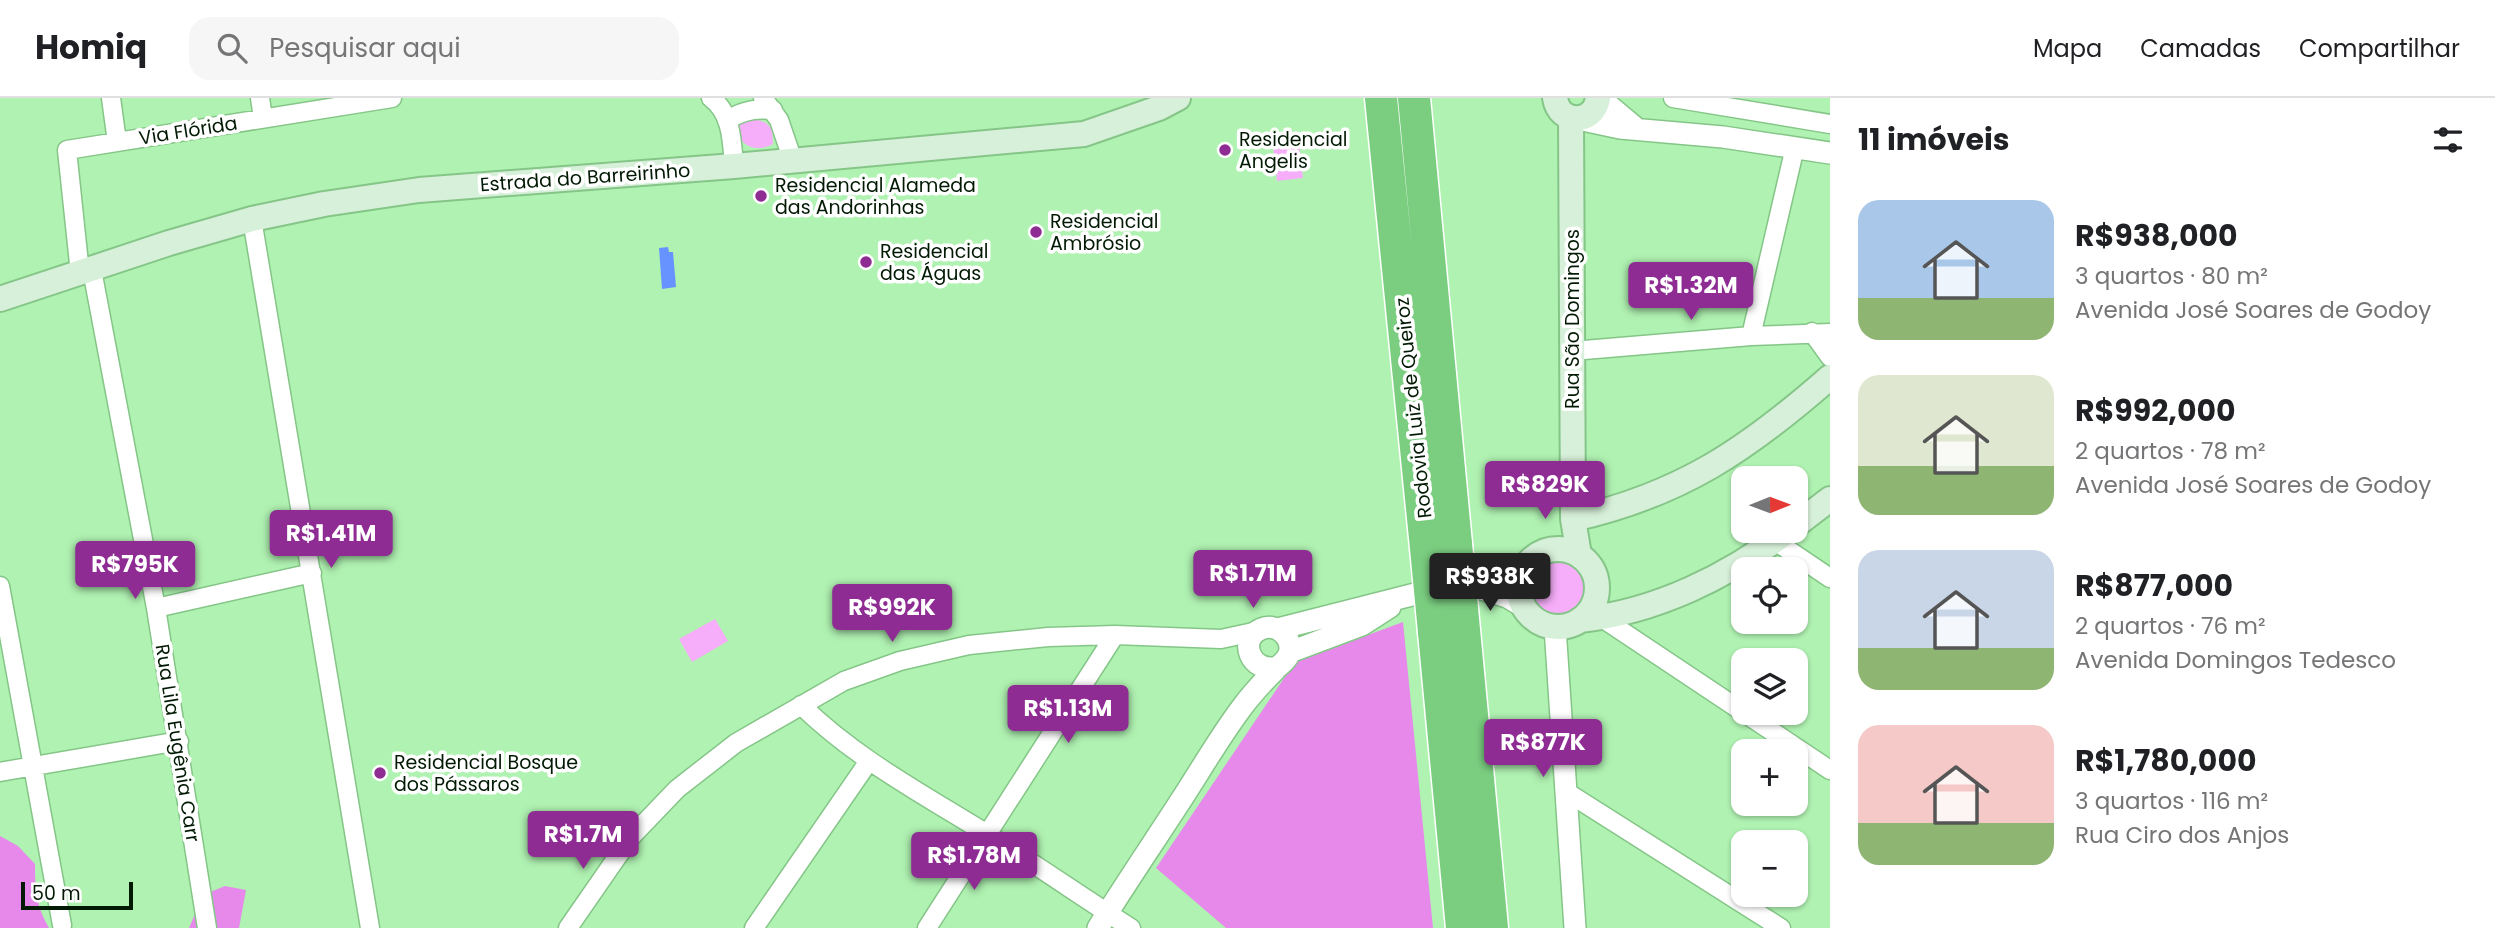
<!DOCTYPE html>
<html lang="pt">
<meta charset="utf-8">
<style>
body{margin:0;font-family:Poppins,sans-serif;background:#f6f6f6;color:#202124;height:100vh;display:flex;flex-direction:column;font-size:26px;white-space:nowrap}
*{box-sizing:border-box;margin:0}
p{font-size:23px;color:#757577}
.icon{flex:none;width:38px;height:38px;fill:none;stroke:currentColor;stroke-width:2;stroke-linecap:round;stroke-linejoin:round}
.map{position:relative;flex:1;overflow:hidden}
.panel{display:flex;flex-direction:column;background:#fff;width:665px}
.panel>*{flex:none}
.needle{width:46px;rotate:89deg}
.tools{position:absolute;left:1731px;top:368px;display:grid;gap:14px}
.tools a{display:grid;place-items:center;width:77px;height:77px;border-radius:14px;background:#fff;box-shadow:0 2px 5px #0004;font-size:35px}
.scale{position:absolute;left:21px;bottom:18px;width:112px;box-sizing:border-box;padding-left:7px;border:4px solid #021a04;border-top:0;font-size:19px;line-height:24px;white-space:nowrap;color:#021a04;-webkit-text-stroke:5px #fff;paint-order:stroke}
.price{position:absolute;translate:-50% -60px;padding:0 16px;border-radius:7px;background:#8e2c94;color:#fff;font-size:23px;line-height:46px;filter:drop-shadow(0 2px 4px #0008)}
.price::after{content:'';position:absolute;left:50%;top:42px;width:21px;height:16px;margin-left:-10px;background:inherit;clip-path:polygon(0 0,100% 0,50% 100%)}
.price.selected{background:#222;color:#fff}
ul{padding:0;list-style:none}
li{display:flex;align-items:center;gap:21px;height:175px;padding:0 28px}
li span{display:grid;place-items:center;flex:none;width:196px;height:140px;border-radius:21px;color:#555}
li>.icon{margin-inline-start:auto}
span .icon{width:84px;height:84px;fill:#fffc;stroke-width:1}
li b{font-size:30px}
h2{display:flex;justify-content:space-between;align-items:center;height:84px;padding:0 28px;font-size:30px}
header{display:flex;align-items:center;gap:42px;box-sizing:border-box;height:98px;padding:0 35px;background:#fff;border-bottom:2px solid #e0e0e0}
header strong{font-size:33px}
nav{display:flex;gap:38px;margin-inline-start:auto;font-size:24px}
.search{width:490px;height:63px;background:#f6f6f6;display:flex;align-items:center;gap:18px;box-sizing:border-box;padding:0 24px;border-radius:21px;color:#757577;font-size:26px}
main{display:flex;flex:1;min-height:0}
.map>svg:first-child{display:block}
.green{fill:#f7aefa}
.forest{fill:#e689eb}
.water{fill:#6693ff}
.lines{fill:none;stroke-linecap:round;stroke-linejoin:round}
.minor-casing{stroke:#85c688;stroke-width:21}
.tertiary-casing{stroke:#85c688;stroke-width:24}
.secondary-casing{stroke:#85c688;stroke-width:28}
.motorway-casing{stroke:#fff;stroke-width:35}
.minor{stroke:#fff;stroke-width:18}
.tertiary{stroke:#fff;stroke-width:21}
.secondary{stroke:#d7f0d9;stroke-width:24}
.motorway{stroke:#7bce80;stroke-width:32}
.motorway-bridge-casing{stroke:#fff;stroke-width:35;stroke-linecap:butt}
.motorway-bridge{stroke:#7bce80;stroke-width:32}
.poi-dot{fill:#8e2c94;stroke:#fff;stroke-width:2.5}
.labels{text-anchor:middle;stroke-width:7;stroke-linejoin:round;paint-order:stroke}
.street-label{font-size:19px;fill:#021a04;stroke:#fff}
.poi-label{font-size:19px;fill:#021a04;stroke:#fff;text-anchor:start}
</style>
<header>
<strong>Homiq</strong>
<div class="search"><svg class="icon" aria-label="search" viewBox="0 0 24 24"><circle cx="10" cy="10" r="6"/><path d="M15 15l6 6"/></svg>Pesquisar aqui</div>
<nav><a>Mapa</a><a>Camadas</a><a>Compartilhar</a></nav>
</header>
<main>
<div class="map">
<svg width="1830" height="830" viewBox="0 0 1830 830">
<rect width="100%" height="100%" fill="#b0f2b2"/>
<path class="green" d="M752,19L766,25L772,31L773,46C756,56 734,47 738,25Z
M1298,36L1303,80L1277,83L1272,39Z
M1528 491a29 29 0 1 1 58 0a29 29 0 1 1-58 0Z
M715,521L728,543L692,564L679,541Z"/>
<path class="forest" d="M1403,524L1433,830H1226L1156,770L1295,564Z
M0,738L18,748L35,766C35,792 36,807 49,830H0Z
M225,788L246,792L239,830H189L203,797Z"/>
<path class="water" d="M668,149L669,154H673L676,189L662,191L659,150Z"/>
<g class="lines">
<defs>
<path id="minor" d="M111,0L117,44
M260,0L263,20
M711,0C732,15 732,44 734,68
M763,0L779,22L793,63
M1673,0L1830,26
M727,23C741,12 756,10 773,12
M252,121L370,830
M92,172L156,510L207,830
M80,175L67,52L392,0
M1812,234L1830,259
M1751,238L1795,49
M1572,253L1751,238L1830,235
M1775,443L1830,480
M0,488L62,827
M156,510L312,475
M1602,520L1830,672
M801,607C854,659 919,694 982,733C1032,764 1081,798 1131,830
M0,674L179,643
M1565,693L1781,830
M568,830L631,739L677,691L736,645L844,583L900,563L969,547L1048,539L1115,537L1221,541L1258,533
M754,830L869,663
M927,830L1115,537"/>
<path id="tertiary" d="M1600,0L1637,31
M1578,21L1620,30L1723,39L1830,55
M1472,488L1507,499L1524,509
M1555,529L1575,830
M1278,531L1435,491L1472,488L1523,471
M1290,554L1362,527L1390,509
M1098,830C1126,785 1156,741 1185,696C1203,668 1220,639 1240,612C1250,598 1263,584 1275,572C1280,566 1286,564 1289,556C1294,540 1277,524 1261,531C1237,542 1251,576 1278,569"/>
<path id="secondary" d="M1555,0C1559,27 1594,27 1598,0
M1571,21L1573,421L1579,457
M0,201L169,145L252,121L324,106L419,92L734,68L1084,36L1159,10L1178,0
M1573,421C1681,397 1748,351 1830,279
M1796,427L1830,401
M1519 490a39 39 0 1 1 78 0a39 39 0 1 1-78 0Z
M1580,522C1656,514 1729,478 1789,432"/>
<path id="motorway" d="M1381,0L1426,450
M1414,0L1456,446
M1464,532L1492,830
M1434,534L1462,830"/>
</defs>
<use href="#minor" class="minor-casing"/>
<use href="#tertiary" class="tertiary-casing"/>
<use href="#secondary" class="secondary-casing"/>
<use href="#motorway" class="motorway-casing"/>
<use href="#minor" class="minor"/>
<use href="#tertiary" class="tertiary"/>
<use href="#secondary" class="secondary"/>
<use href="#motorway" class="motorway"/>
<defs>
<path id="motorway-bridge" d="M1456,446L1464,532
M1426,450L1434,534"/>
</defs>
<use href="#motorway-bridge" class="motorway-bridge-casing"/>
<use href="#motorway-bridge" class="motorway-bridge"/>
</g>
<g class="poi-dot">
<circle cx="1225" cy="52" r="7"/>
<circle cx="761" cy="98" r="7"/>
<circle cx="1036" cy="134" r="7"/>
<circle cx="866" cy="164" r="7"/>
<circle cx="380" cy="675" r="7"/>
</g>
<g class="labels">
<g class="street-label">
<text transform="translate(188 32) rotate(-9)" y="7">Via Flórida</text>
<text transform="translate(585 79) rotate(-4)" y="7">Estrada do Barreirinho</text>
<text transform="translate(1572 221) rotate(-90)" y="7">Rua São Domingos</text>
<text transform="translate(1413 310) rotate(-96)" y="7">Rodovia Luiz de Queiroz</text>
<text transform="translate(178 645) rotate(81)" y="7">Rua Lila Eugênia Carr</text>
</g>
<g class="poi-label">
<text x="1239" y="48">Residencial<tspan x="1239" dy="22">Angelis</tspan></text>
<text x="775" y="94">Residencial Alameda<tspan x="775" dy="22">das Andorinhas</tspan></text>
<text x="1050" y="130">Residencial<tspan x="1050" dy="22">Ambrósio</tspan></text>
<text x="880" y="160">Residencial<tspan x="880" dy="22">das Águas</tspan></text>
<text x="394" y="671">Residencial Bosque<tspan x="394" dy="22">dos Pássaros</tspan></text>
</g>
</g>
</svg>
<div class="tools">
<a><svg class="needle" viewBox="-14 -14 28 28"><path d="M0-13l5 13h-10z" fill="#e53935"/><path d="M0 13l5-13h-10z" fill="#757577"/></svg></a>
<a><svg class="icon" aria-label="locate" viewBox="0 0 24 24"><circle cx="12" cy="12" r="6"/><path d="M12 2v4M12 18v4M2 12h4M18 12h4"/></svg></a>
<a><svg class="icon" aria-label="layers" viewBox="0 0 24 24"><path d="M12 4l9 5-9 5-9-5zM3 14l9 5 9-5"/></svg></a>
<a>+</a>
<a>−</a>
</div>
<div class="scale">50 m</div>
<b class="price" style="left:1691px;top:224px">R$1.32M</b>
<b class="price" style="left:1545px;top:423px">R$829K</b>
<b class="price" style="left:331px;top:472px">R$1.41M</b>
<b class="price" style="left:135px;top:503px">R$795K</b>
<b class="price" style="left:1253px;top:512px">R$1.71M</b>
<b class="price selected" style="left:1490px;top:515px">R$938K</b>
<b class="price" style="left:892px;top:546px">R$992K</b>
<b class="price" style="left:1068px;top:647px">R$1.13M</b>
<b class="price" style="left:1543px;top:681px">R$877K</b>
<b class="price" style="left:583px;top:773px">R$1.7M</b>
<b class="price" style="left:974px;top:794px">R$1.78M</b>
</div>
<section class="panel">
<h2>11 imóveis<svg class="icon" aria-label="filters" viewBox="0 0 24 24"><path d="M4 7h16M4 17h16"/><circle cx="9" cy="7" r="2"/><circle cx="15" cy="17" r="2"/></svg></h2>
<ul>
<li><span style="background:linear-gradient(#a9c7e8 70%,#8fb573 0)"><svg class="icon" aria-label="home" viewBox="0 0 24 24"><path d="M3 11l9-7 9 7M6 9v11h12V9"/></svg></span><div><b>R$938,000</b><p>3 quartos · 80 m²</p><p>Avenida José Soares de Godoy</p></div></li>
<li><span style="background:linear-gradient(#dfe7d0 65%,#8fb573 0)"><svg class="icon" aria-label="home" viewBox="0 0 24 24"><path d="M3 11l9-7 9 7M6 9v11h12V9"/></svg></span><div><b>R$992,000</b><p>2 quartos · 78 m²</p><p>Avenida José Soares de Godoy</p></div></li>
<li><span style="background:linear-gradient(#c9d6e8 70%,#8fb573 0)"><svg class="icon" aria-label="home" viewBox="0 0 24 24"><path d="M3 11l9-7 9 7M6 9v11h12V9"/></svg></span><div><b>R$877,000</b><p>2 quartos · 76 m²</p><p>Avenida Domingos Tedesco</p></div></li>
<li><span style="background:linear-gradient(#f6c9c9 70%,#8fb573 0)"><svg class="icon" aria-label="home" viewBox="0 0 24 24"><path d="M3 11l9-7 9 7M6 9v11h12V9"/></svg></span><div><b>R$1,780,000</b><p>3 quartos · 116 m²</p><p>Rua Ciro dos Anjos</p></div></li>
</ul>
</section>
</main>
